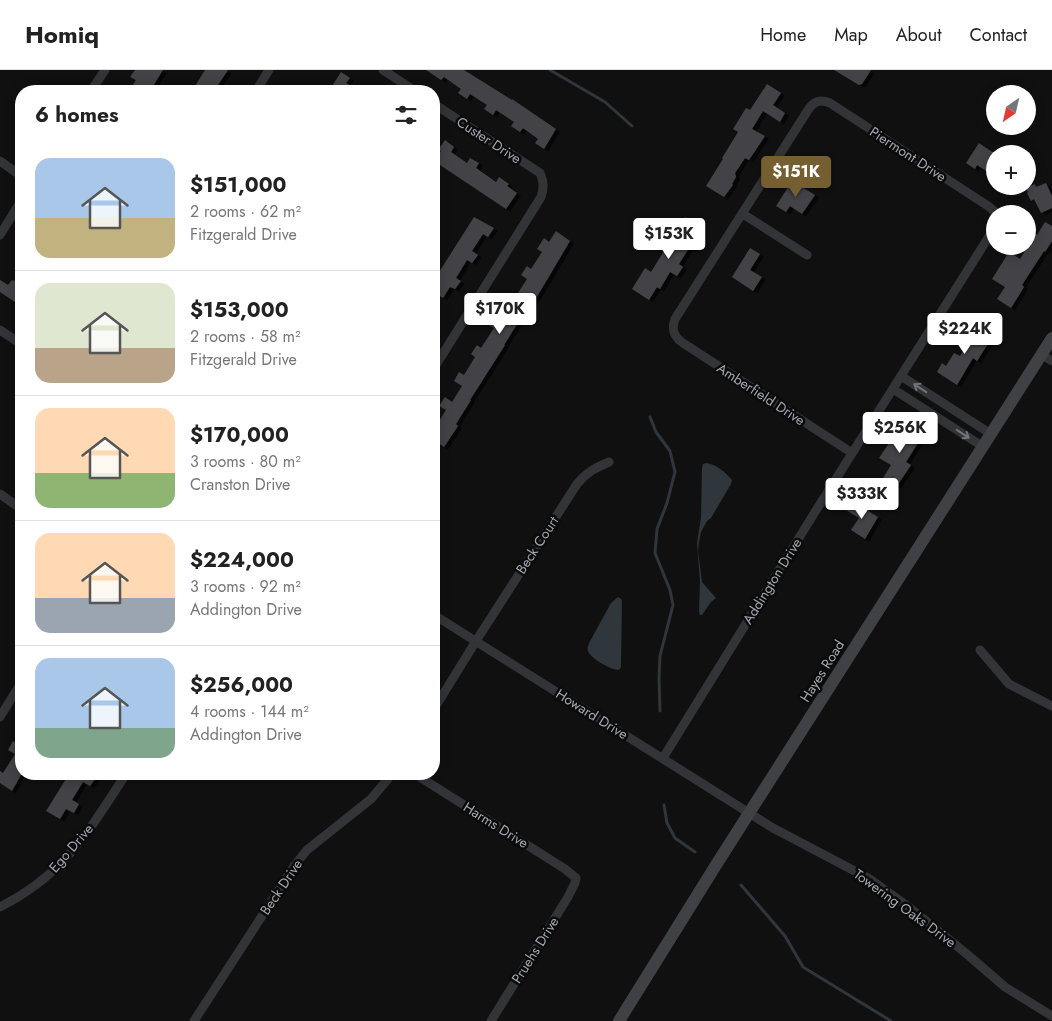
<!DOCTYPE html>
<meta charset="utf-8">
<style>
body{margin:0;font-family:Jost,sans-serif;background:#f2f2f2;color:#222;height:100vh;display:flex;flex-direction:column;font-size:19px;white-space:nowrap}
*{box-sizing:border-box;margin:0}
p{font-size:16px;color:#767676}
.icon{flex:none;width:28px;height:28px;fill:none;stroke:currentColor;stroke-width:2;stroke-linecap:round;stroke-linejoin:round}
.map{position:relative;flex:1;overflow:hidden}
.details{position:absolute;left:15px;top:15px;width:425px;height:695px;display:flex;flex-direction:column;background:#fff;border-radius:20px;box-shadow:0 2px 12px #0003}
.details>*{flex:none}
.needle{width:32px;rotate:214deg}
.tools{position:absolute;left:986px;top:15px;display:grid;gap:10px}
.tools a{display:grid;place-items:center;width:50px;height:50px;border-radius:50%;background:#fff;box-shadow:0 2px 12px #0003;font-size:25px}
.price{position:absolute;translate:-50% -42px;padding:0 11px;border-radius:5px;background:#fff;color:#222;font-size:16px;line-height:32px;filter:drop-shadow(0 1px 2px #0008)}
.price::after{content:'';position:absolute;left:50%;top:30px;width:15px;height:11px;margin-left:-8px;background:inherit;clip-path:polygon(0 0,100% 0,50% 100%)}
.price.on{background:#755e2f;color:#fff}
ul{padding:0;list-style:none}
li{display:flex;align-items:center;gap:15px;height:125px;padding:0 20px}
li+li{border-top:1px solid #e0e0e0}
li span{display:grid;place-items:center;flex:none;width:140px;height:100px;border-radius:15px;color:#555}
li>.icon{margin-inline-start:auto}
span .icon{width:60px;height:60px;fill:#fffc;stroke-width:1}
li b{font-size:21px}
h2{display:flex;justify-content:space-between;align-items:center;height:60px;padding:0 20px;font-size:21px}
header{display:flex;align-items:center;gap:30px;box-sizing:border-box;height:70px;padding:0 25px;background:#fff;border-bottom:1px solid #e0e0e0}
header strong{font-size:24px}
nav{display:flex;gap:28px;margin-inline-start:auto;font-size:18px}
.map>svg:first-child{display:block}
.water{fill:#2f363c}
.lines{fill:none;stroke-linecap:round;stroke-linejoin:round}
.stream{stroke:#2f363c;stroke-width:3}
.building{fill:#424346;filter:url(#shadow)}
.street{stroke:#333438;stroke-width:9}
.secondary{stroke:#404145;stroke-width:12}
.oneway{stroke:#71737a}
.labels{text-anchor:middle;stroke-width:5;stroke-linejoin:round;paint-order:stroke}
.street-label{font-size:14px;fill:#a3a7b0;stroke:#0b0b0c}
</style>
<header>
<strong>Homiq</strong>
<nav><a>Home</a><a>Map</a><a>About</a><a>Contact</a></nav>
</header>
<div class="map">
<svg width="1052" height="951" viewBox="0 0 1052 951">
<defs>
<filter id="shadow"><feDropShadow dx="4" dy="2.5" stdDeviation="0" flood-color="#0009"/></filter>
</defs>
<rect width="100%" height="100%" fill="#101011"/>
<path class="water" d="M706,393C716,394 725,402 732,410L731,414L711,448L707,451L701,462L699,472L698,481L702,512L716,528L711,532L702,545H700L699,542L700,512L697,473L701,447L702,398L703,394Z
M618,527L621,529L622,531L621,597L619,600C611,600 591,589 588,581C587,578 588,576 589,573L611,533Z"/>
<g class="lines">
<path class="stream" d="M550,0L605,32L632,56
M650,347L656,362L670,381L675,402L667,433L657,459L655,483L670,520L673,535L660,586L659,608L660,641
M664,735L667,753L675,768L695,782
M741,815L785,866L803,897L891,951"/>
</g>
<path class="building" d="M135,0H163L150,21H129L136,10L130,7Z
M205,0H228L218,15L227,21H192Z
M426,0H464L512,30V29L556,59L544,79L535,73L538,69L523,58L520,62L511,56L514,52L496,40L493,45L484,39L487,35L470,24L467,29L458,23L461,19L444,7L441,10Z
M834,0H871L862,14L859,15Z
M341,2L350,8L346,13L360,21H329Z
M767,14L781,23L773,35L785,43L780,52L763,41L752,59L765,66L749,90L745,88L735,103L736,107L732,114L733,115L724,127L706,116L723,89L722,88L738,62L733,59L746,38L750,40Z
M445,70L454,77L451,82L467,93L470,88L479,93L476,98L496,112L499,107L509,114L507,116L517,123L506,139L434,91L441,81L438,80Z
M979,73L995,84V94L991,101L988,102L977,95L975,99L966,93Z
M792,111L815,125L802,144L790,136L786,142L776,136Z
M1046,113L1052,126V138L1041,143L1034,129L1031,131L1027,123L1028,122L1026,118L1035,114L1036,117Z
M474,147L494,158L488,167L483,164L472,181L478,185L472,193L467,190L456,208L461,211L455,219L450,217L443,228L434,222V210Z
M685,147L701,157L694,168L698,171L692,180L689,178L679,194L683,197L677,206L670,202L660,219L657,217L649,230L632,219L645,198L651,202Z
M1045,152L1052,156V171L1045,182L1044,181L1022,215L1024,217L1011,238L997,229L1005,217L992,209L1009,182L1020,189L1028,176V168L1032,161L1037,165Z
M556,161L570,171L538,225L525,244L524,243L504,275H505L470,330H471L456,354L458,356L444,377L434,370V359L446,340L439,336L445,327L452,332L462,316L454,311L459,302L464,305L475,287L471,284L477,275L481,278L494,258L489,255L494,246L498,249L508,233L505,231L510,223L516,226L527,209L521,205L527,196L531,199L542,182L537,179L544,168L549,172Z
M750,178L760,184L750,200L762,207L753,221L732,207Z
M21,200V229L18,234L0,222V210L8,215L12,210L14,211Z
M964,252L991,269L977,291L973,288L957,315L937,302L942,293L946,296L954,283L960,286L971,269L959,261Z
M907,354L923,365L906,392L911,395L897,416L883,408L891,395L879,388L895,364L899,367Z
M852,431L878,447L865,469L851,460L859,448L846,440Z
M13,671L20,676L21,674V705L12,721L0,713V701L3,703L15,684L8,680Z
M69,704H89L96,708L90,716L83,712L72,730L79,734L74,743L66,739L60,749L46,741Z"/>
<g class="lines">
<path class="street" d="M383,0L415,21
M91,21L105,0
M256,21L269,0
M434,34L540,103C544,112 544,118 541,127L434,298
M0,91L21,106
M743,144L807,185
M0,165L21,131
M0,260L21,274
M1042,285L1052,291
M901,306L991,364
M893,319L982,376
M852,383L683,273C674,267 671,260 675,249L808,40C814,31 820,29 830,33L988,136L994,141L995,144
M0,424L21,439
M434,545L773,758L868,808L910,838L968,885L1005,917L1052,946
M980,580L1009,614L1052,636
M434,639L476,571L577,414C587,402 595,398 609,392
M0,647L21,613
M663,688L815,442L995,157
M415,704L565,799L576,808L575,813L568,827L491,951
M0,837C24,825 47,808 65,789C89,763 107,733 126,704
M194,951L295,795L307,780L371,729L392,704"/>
<path class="secondary" d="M619,951L716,795L1052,268"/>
</g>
<defs><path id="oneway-shaft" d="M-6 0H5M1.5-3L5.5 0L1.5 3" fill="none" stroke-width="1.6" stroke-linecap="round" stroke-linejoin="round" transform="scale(1.25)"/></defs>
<g class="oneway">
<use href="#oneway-shaft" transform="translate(920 318) rotate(-147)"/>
<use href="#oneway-shaft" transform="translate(963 364) rotate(33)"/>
</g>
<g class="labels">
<g class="street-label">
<text transform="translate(489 70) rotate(33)" y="5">Custer Drive</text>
<text transform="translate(908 84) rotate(33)" y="5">Piermont Drive</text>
<text transform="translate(761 324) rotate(33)" y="5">Amberfield Drive</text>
<text transform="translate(537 475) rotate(-57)" y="5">Beck Court</text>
<text transform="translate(772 511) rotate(-58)" y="5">Addington Drive</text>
<text transform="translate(822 601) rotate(-58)" y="5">Hayes Road</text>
<text transform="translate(592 644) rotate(32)" y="5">Howard Drive</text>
<text transform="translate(496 755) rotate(32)" y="5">Harms Drive</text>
<text transform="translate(71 778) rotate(-49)" y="5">Ego Drive</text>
<text transform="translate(281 817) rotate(-56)" y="5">Beck Drive</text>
<text transform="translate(905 838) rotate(36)" y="5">Towering Oaks Drive</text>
<text transform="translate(535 880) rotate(-58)" y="5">Pruehs Drive</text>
</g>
</g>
</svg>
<div class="tools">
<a><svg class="needle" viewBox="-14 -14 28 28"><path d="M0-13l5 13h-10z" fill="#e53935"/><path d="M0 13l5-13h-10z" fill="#767676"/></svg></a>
<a>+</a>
<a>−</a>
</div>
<b class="price on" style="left:796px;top:128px">$151K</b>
<b class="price" style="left:669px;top:190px">$153K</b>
<b class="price" style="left:500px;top:265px">$170K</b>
<b class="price" style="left:965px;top:285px">$224K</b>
<b class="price" style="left:900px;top:384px">$256K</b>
<b class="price" style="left:862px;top:450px">$333K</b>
<section class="details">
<h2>6 homes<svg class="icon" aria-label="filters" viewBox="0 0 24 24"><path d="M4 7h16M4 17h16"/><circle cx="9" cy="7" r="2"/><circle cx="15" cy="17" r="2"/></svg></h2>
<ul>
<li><span style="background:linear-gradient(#a9c7e8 60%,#c2b280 0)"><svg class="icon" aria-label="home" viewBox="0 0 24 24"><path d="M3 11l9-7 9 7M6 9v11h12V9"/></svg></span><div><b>$151,000</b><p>2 rooms · 62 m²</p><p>Fitzgerald Drive</p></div></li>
<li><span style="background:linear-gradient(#dfe7d0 65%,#b9a48a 0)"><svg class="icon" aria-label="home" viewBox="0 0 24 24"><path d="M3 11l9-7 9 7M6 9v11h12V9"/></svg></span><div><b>$153,000</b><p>2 rooms · 58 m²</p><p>Fitzgerald Drive</p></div></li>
<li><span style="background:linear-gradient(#ffd9b3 65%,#8fb573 0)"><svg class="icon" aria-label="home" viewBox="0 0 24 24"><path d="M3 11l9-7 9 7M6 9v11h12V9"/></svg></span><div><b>$170,000</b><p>3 rooms · 80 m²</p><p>Cranston Drive</p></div></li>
<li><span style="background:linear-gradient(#ffd9b3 65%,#9aa5b1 0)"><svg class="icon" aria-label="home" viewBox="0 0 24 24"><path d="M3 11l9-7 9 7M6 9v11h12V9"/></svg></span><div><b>$224,000</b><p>3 rooms · 92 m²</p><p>Addington Drive</p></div></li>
<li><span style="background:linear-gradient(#a9c7e8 70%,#7fa58c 0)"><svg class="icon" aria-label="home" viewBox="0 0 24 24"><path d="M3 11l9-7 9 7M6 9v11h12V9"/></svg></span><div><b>$256,000</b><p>4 rooms · 144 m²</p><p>Addington Drive</p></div></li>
</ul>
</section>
</div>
